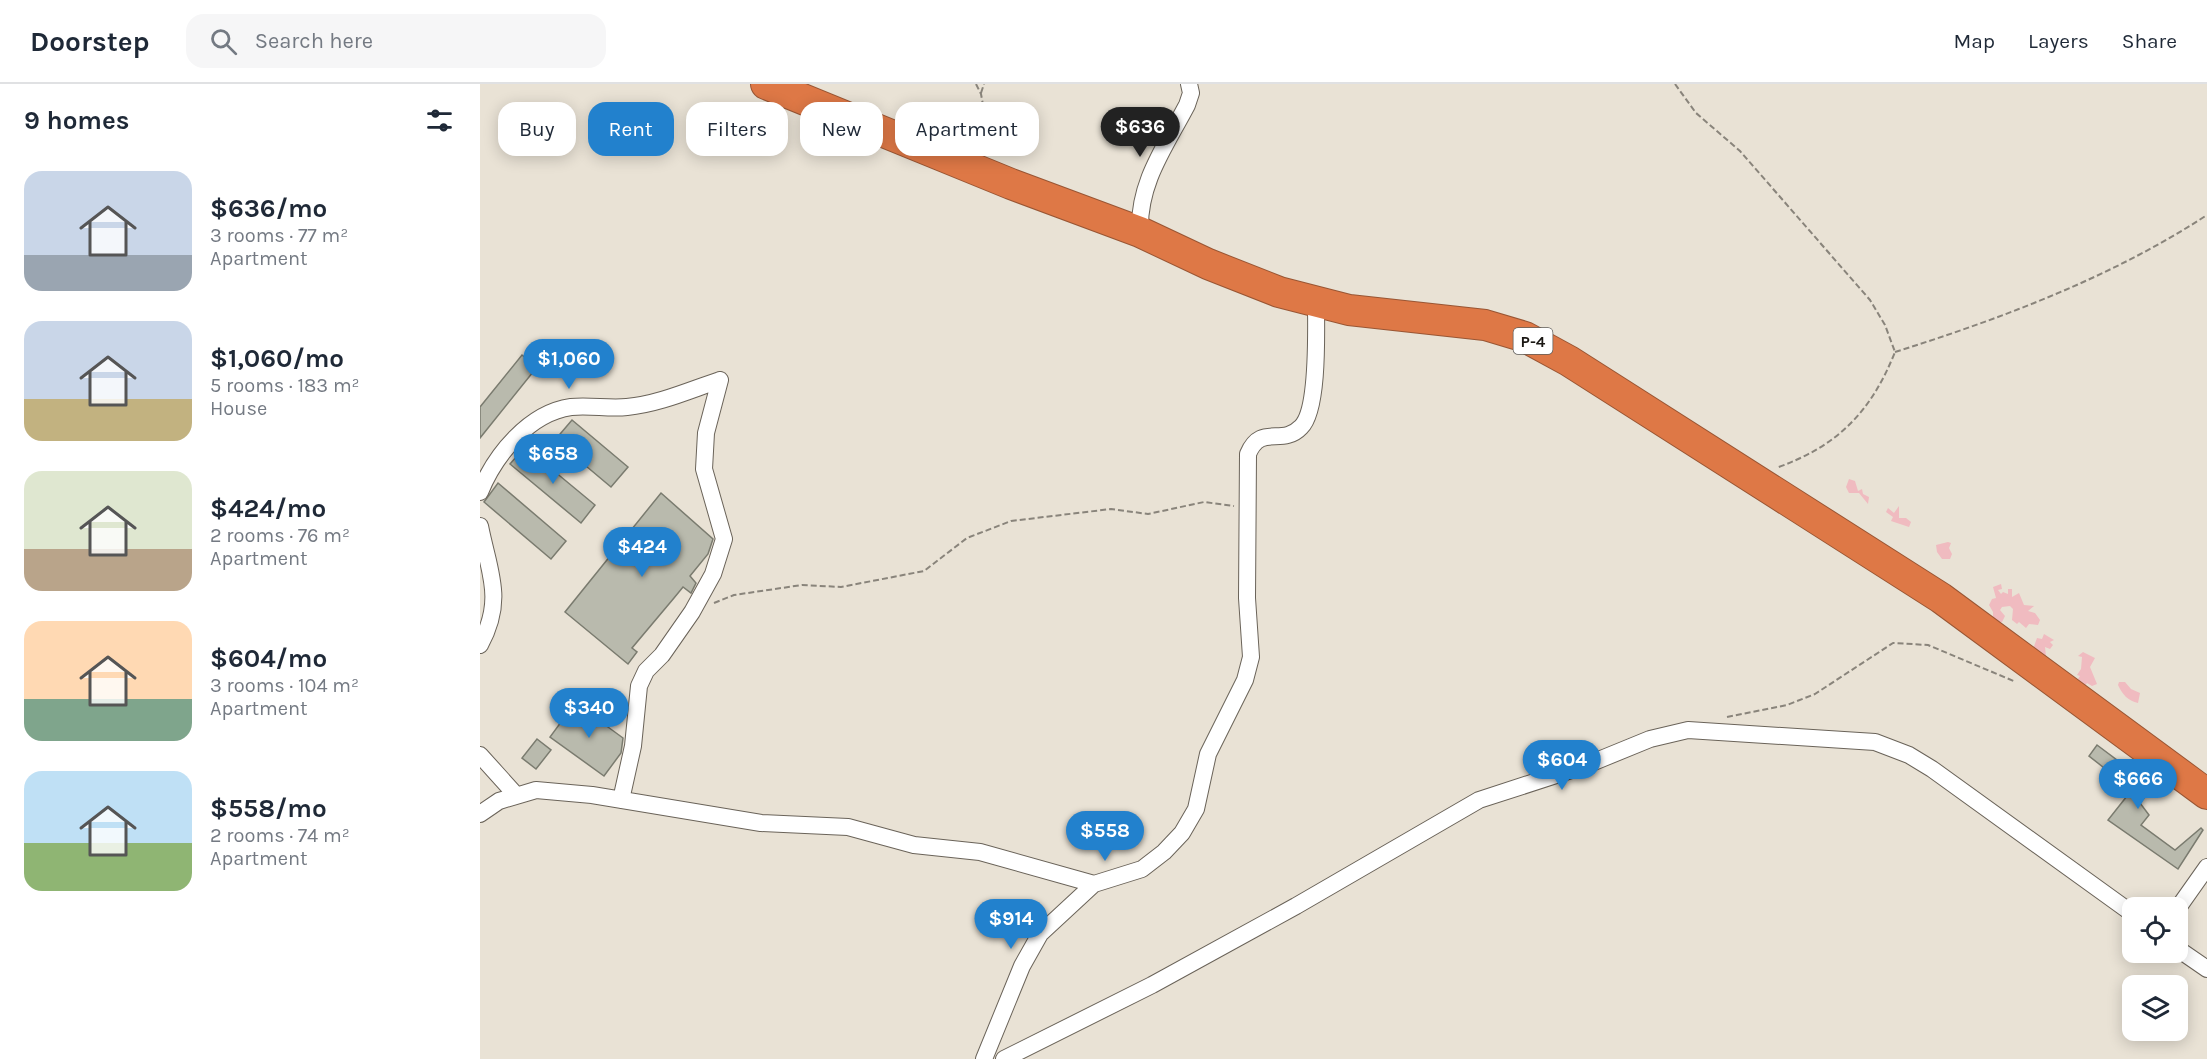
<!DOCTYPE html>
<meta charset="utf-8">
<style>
body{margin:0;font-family:Karla,sans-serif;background:#f6f6f7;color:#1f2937;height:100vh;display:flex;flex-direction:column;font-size:22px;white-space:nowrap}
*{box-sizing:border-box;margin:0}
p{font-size:20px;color:#747a83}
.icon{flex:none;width:33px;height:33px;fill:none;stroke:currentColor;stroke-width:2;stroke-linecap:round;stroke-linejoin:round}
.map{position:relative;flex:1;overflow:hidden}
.details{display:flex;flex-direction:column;background:#fff;width:480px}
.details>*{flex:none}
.hud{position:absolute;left:18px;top:18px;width:570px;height:54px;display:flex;gap:12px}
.controls{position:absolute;left:1642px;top:813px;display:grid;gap:12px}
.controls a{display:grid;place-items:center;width:66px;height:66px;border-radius:12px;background:#fff;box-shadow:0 3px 15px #0003;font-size:30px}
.price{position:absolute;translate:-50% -51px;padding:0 14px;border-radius:21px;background:#2281cd;color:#fff;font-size:20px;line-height:39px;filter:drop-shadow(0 2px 3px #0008)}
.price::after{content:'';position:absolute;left:50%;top:36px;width:18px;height:14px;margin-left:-9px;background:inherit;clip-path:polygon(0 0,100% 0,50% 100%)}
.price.selected{background:#222;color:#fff}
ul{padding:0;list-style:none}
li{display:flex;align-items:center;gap:18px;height:150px;padding:0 24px}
li span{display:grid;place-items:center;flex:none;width:168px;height:120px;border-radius:18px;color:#555}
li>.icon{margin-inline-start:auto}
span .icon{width:72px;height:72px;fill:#fffc;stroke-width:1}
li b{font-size:26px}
h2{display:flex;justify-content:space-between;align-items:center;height:72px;padding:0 24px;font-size:26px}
.pill{padding:0 21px;border-radius:18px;background:#fff;box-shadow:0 3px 15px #0003;font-size:21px;line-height:54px}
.pill.selected{background:#2281cd;color:#fff}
header{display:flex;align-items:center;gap:36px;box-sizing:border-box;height:84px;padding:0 30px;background:#fff;border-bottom:2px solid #e0e1e3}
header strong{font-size:28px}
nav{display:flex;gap:33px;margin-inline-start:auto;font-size:21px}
.search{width:420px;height:54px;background:#f6f6f7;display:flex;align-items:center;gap:15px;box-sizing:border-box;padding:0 21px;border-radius:18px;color:#747a83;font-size:22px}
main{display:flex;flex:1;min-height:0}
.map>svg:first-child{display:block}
.green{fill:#f0bbc0}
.building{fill:#b9baad;stroke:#7a7b6f;stroke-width:1.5}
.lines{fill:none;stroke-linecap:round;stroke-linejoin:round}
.street-casing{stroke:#6a6359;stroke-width:18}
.highway-casing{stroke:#995634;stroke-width:32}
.path{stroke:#89847b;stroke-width:2;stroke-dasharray:6 3;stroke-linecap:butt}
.street{stroke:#fff;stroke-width:16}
.highway{stroke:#de7846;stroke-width:30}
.labels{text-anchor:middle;stroke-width:4.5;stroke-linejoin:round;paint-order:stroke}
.shield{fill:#fff;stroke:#5f5d5a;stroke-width:1.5}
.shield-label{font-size:16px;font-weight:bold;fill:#1a1713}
</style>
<header>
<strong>Doorstep</strong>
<div class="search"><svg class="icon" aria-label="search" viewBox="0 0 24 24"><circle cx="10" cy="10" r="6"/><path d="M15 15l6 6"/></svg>Search here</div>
<nav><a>Map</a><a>Layers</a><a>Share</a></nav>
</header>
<main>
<section class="details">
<h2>9 homes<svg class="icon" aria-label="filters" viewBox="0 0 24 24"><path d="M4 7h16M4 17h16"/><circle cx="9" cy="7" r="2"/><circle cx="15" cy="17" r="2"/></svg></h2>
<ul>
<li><span style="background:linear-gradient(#c9d6e8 70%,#9aa5b1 0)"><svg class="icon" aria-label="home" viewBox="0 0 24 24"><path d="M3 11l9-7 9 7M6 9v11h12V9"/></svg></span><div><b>$636/mo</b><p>3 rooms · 77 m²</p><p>Apartment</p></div></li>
<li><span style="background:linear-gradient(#c9d6e8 65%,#c2b280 0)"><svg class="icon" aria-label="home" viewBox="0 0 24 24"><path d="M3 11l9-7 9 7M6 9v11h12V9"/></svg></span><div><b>$1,060/mo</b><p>5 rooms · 183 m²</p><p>House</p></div></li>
<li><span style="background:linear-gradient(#dfe7d0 65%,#b9a48a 0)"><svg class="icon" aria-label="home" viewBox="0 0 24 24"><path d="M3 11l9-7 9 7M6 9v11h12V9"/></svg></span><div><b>$424/mo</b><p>2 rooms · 76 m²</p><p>Apartment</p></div></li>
<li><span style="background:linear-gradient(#ffd9b3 65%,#7fa58c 0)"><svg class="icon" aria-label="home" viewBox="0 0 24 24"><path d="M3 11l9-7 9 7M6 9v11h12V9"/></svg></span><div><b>$604/mo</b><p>3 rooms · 104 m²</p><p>Apartment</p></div></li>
<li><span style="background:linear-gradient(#bfe0f5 60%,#8fb573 0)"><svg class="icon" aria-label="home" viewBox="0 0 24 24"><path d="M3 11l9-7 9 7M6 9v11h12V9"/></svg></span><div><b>$558/mo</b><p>2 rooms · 74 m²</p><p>Apartment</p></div></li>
</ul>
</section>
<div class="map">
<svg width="1727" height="975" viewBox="0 0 1727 975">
<rect width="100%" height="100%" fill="#e9e2d5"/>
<path class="green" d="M1369,395L1375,397L1378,407L1382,405L1383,410L1389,413L1388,420L1379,409H1369L1366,403Z
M1419,422V434H1426L1431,438L1429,443L1411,437L1413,433L1406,428L1408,424L1414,429Z
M1468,458L1471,459L1469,464L1472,470L1470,475H1462L1457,468L1456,461Z
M1521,500L1522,505L1518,506L1521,510L1523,508L1528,510V505H1532V513L1539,509L1544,521L1554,522L1548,527L1555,529L1560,536L1558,541L1549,540L1546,544L1539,538L1537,540L1532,536L1533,525L1530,522L1522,523L1520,526L1525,532L1522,538L1518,539L1513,534V528L1509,521L1512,515L1516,514L1513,503Z
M1564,550L1574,556L1570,558L1573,561L1570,565L1565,563L1566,572H1562L1558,566L1553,565L1557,554L1562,555Z
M1603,568L1615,574L1610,583L1617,600L1612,602L1607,599L1605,602L1598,595L1600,592L1597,591L1601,585L1602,573L1598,572Z
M1639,598H1645L1651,605L1660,609L1658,619C1648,617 1642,610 1638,601Z"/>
<path class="building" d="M42,271L57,283L0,354V323Z
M92,336L148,383L131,403L75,356Z
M45,363L115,421L101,439L30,380Z
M18,399L86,457L71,475L4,418Z
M181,409L233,455L228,470L210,492L216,499L211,509L203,503L194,514L152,564L157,568L148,580L85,528Z
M95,619L143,654L141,669L124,692L70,653Z
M57,655L71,666L56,685L42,674Z
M1617,661L1673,703L1660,719L1669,731L1661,741L1695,766L1721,744L1723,746L1698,785L1628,736L1647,712L1628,697L1633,691L1609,672Z"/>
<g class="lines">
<defs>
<path id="street" d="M660,148C658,99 685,63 707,21L711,9L709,0
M0,408C15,371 49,329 91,323C110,321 129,325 147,323C179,320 210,306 240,296
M0,442C9,488 25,515 0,561
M0,671L36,711
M141,716L153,662L159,602L166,587L182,571L212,528L233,490L244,455L224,385L226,349L240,296
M0,730L19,717L56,706L112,711L281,739L368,743L434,761L500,768L614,800L662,785L684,768L702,749L716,725L728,670L765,596L771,573L767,514L768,370C781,339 802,363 821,343C839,326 836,245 836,220
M1698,824L1727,783
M1698,865L1727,885
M504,975L542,882L560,850L614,800
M524,975L672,901L816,822L999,716L1104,682L1170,655L1208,646L1395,658L1429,671L1452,685L1653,830"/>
<path id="highway" d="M286,0L531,100L660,148L728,180L799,208L869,226L1005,241L1045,253L1089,277L1461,514L1727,710"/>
</defs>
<use href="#street" class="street-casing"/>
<use href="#highway" class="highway-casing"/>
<path class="path" d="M496,0L501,10L512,70
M1195,0L1216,29L1260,67L1390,216L1405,241L1415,268C1391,328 1358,362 1296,384
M501,9L504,0
M1415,268C1523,234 1632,193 1727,131
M234,519L254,511L322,501L361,503L444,487L487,454L531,437L631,425L668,430L724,418L754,422
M1247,633L1307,621L1335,610L1413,559L1448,561L1536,598"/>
<use href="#street" class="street"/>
<use href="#highway" class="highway"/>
</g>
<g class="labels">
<rect class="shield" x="1033.5" y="244" width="39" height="26" rx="4.5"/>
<g class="shield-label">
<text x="1053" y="263">P-4</text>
</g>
</g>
</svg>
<div class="controls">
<a><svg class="icon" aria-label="locate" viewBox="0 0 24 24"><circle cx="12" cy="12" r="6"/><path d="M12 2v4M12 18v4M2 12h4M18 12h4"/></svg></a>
<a><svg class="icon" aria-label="layers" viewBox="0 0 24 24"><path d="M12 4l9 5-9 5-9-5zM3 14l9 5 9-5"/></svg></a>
</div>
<b class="price selected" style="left:660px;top:74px">$636</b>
<b class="price" style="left:89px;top:306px">$1,060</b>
<b class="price" style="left:73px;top:401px">$658</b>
<b class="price" style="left:162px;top:494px">$424</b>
<b class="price" style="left:109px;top:655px">$340</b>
<b class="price" style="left:1082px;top:707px">$604</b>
<b class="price" style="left:1658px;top:726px">$666</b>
<b class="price" style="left:625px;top:778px">$558</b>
<b class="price" style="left:531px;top:866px">$914</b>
<div class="hud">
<a class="pill">Buy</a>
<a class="pill selected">Rent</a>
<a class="pill">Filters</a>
<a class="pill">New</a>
<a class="pill">Apartment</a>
</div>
</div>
</main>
